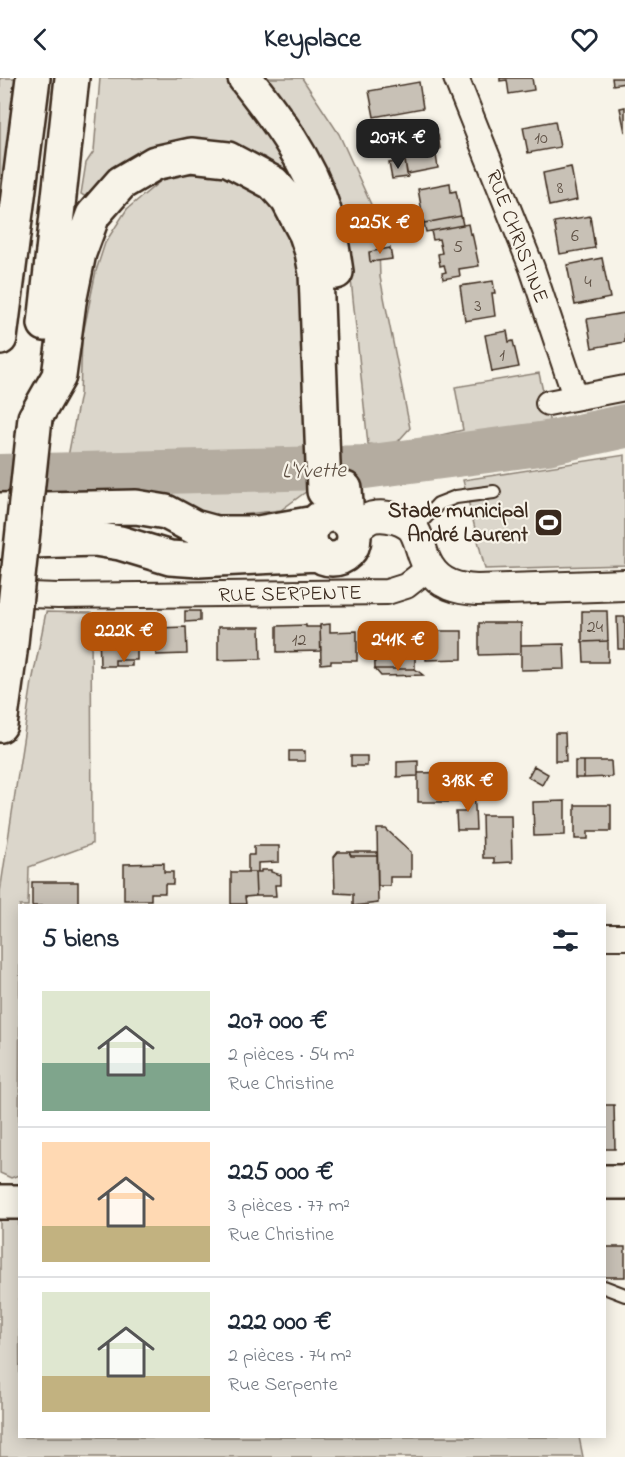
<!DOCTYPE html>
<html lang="fr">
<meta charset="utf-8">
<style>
body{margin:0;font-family:"Indie Flower",sans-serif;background:#f2f2f3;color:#1f2937;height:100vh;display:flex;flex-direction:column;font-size:22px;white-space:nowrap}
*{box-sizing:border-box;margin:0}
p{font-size:20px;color:#747a83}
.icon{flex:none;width:33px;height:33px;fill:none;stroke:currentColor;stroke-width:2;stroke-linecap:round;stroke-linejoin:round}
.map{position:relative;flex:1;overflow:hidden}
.panel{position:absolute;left:18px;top:826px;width:588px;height:534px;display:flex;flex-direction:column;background:#fff;border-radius:0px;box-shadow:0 3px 15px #0003}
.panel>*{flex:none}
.price{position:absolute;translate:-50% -51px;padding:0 14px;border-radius:12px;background:#b45309;color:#fff;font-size:20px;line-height:39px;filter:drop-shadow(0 2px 3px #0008)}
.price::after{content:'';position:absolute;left:50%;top:36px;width:18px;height:14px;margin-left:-9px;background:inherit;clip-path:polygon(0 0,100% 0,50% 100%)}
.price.on{background:#222;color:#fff}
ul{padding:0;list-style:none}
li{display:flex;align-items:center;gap:18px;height:150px;padding:0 24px}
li+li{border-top:2px solid #e0e1e3}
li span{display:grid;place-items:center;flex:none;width:168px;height:120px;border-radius:0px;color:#555}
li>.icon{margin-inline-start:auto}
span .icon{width:72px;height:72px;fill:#fffc;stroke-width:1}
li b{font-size:26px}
h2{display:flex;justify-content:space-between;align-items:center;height:72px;padding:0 24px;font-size:26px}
header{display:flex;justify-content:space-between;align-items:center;height:78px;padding:0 24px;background:#fff;font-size:27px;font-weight:700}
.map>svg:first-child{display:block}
.green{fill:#dbd6cb;stroke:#8b8074;stroke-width:1.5}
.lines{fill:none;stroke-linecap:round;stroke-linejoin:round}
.river{stroke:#b4aca0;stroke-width:44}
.building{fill:#c8c1b6;stroke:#3b2a1e;stroke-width:1.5}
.service-casing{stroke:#3b2a1e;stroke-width:16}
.minor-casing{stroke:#3b2a1e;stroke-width:28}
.tertiary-casing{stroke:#3b2a1e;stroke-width:34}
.secondary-casing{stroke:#3b2a1e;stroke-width:38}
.trunk-casing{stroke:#3b2a1e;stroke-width:38}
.service{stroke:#f7f3e8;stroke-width:12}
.minor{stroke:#f7f3e8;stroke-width:24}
.tertiary{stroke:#f7f3e8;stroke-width:30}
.secondary{stroke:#f7f3e8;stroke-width:33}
.trunk{stroke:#f7f3e8;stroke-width:33}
.trunk-bridge-casing{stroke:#3b2a1e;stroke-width:38;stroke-linecap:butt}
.trunk-bridge{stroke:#f7f3e8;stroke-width:33}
.labels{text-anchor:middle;stroke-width:4.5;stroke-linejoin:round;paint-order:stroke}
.number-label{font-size:18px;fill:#5e5044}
.street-label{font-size:21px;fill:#3b2a1e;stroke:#f7f3e8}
.poi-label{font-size:21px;font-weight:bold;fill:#3b2a1e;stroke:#f7f3e8;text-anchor:end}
.water-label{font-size:22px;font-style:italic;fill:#5f5145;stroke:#f7f3e8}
</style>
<header><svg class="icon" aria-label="back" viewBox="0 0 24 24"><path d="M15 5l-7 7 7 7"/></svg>Keyplace<svg class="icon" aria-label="heart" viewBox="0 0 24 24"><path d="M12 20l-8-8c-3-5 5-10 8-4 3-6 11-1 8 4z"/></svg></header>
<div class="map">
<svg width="625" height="1379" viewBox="0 0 625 1379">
<rect width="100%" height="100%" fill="#f7f3e8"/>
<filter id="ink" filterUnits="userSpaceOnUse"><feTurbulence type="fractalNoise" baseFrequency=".0167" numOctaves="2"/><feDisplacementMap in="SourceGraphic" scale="12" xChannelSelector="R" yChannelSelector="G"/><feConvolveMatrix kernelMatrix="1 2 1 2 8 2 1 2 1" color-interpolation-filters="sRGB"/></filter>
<g filter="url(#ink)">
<path class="green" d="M0,0H16L0,117Z
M100,0H228L268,49L297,95L292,99L266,80L237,68L209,62L174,66L89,121L81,116L86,85L94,73Z
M262,0H302L339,56L378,142L380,199L410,350L393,369L368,366L346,153Z
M213,95C223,97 236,99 245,103C276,118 288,149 299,179L307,413L281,432L223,439L58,431L80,316L82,261L96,193L105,165L127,131L163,101L186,96Z
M539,295L550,346L433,369L432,359L463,352L455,309Z
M625,377V487L485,491L463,402Z
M46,534L91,535L92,766L29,789L28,828H20L19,1097L11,1100L0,1095V814L32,604Z
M0,1133L19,1134L20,1359H579L583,1379H0Z"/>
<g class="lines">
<path class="river" d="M0,398L365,389L547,365L625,348"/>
</g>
<path class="building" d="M500,0H532L534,12L509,16L507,2L500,3Z
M612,0H625V5L613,7Z
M419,4L423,30L374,39L369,13Z
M625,29V54L620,30Z
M555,43L560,69L528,75L523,49Z
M431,51L432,58L438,57L440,71H435L438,90L407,96L404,76L395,78L393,65L401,64L399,56Z
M405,83L408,99L392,101L389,85Z
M571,89L577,122L549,128L543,95Z
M450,105L451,114L456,113L461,138L424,145L418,111Z
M461,138L463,147L426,154L424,145Z
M590,138L595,170L560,176L554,144Z
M468,146L470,156L472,155L479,188L459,191L460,198L443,201L442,195L446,194L444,187L440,188L438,176L442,175L439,161L433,162L431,153Z
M390,170L392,181L370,184L369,174Z
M602,180L610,220L575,227L567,187Z
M493,203L495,215H492L495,238L465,243L460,208Z
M625,235V264L592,270L587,241Z
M507,253L509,264L513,263L519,289L492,294L485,257Z
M185,533H200V543L185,544Z
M582,533H607L608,563L582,564Z
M617,539H625V571H618Z
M479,545H521V576L479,577Z
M330,546V554L357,553V583H331V585L321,586L320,547Z
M392,546H415V591H375L374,549H392Z
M306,547V549H320L321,573L277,574V548Z
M186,549L187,576L156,577V550Z
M218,549H260L261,581L218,582Z
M99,552H137V582H115V588H100Z
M425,553H462V581L426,582Z
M608,563V584H584L583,564Z
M564,566L565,591L521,592V567Z
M115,582H132V588H115Z
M375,591H415L423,597L381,598Z
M555,655H565L566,683H555Z
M289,673H305V683H289Z
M351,678H367V688H351Z
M418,683V698L397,699V684Z
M575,683H584V700H575Z
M584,683H611L612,699L584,700Z
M534,688L548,696L542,707L528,699Z
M460,694V724H418V695Z
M468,707H474L476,752H457L456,734H465L468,717Z
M565,723V757L534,758L533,724Z
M575,727H611V753H588V761H575Z
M482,737H511L512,784L494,785V780H483Z
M377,751H386L411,774V799H390V808H378Z
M254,768H279V784L258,785V794H248V777H254Z
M338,774H349L351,778H377L378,825L353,828V816L335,815L334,779Z
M349,774H377V778H351Z
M164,785V794H173V806H165V815H151V822H124V786Z
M261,792H271V794L281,797V807H275L276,818H256L255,794H261Z
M231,794H255L256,818L245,819L246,826H231Z
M32,804H78V828H32Z
M604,1027H614L615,1071H604Z
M604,1169H625V1199H604Z"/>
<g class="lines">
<defs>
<path id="service" d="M414,452L438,426L456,419L494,414
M604,1209L625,1217"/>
<path id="minor" d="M456,0L532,190L575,318
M548,325L625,310
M1,516L58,518L387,514L406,508L429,490
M604,859H625"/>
<path id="tertiary" d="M353,452C359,448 366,441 373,439C386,436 409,442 415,454C421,465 422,479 429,489C440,507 458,511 477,512L625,507"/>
<path id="secondary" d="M345,411L347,442
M0,432L136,429L166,434L194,449L216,455H258L315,445
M310 459a22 22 0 1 1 44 0a22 22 0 1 1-44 0Z
M0,464L95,461L120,465L170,480L199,482L319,476
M604,1104H625
M0,1124H20"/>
<path id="trunk" d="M245,0C276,39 308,82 323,130C330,151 333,173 336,194
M45,246L72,0
M0,260L33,0
M35,340L59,298L69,224L79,175L93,137L121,105L155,85L191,77L228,81L273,105L288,122L306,156L312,174L316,195L324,413
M0,647L10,574"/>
</defs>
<use href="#service" class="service-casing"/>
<use href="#minor" class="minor-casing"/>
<use href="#tertiary" class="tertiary-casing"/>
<use href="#secondary" class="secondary-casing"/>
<use href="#trunk" class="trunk-casing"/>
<use href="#service" class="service"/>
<use href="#minor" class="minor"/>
<use href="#tertiary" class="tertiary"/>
<use href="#secondary" class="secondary"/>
<use href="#trunk" class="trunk"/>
<defs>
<path id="trunk-bridge" d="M10,574L35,340"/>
</defs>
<use href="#trunk-bridge" class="trunk-bridge-casing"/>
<use href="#trunk-bridge" class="trunk-bridge"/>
</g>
</g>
<defs>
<symbol id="stadium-square" viewBox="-11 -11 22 22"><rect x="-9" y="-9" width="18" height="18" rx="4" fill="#3b2a1e" stroke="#f7f3e8"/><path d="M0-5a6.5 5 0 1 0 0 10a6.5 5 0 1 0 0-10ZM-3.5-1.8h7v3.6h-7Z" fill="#fff"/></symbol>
</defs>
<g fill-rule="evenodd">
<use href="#stadium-square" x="532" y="428" width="33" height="33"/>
</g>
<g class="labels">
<g class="number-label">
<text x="541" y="65">10</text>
<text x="560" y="115">8</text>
<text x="575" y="163">6</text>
<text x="458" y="174">5</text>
<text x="588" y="209">4</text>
<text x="478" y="233">3</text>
<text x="502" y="282">1</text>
<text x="595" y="554">24</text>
<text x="299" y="567">12</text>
</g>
<g class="street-label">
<text transform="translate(518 158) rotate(69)" y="7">RUE CHRISTINE</text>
<text transform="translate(290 515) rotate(-1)" y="7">RUE SERPENTE</text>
</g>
<g class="poi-label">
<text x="528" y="439">Stade municipal<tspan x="528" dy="24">André Laurent</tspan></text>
</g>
<g class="water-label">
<text transform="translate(314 391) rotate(-1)" y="8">L'Yvette</text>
</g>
</g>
</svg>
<b class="price on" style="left:398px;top:92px">207K €</b>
<b class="price" style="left:380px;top:177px">225K €</b>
<b class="price" style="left:124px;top:585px">222K €</b>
<b class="price" style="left:398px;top:594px">241K €</b>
<b class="price" style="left:468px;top:735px">318K €</b>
<section class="panel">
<h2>5 biens<svg class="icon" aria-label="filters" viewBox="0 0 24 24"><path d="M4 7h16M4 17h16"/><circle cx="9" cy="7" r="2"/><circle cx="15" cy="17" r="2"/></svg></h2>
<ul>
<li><span style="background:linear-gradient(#dfe7d0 60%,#7fa58c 0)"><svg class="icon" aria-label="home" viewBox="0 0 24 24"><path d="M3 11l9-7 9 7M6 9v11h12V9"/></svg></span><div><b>207 000 €</b><p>2 pièces · 54 m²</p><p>Rue Christine</p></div></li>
<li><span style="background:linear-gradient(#ffd9b3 70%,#c2b280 0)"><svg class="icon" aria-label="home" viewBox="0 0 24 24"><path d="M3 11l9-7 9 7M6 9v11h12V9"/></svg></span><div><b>225 000 €</b><p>3 pièces · 77 m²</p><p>Rue Christine</p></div></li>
<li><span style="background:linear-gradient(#dfe7d0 70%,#c2b280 0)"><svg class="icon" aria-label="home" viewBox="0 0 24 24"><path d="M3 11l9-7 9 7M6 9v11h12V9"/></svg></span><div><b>222 000 €</b><p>2 pièces · 74 m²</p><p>Rue Serpente</p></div></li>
</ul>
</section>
</div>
